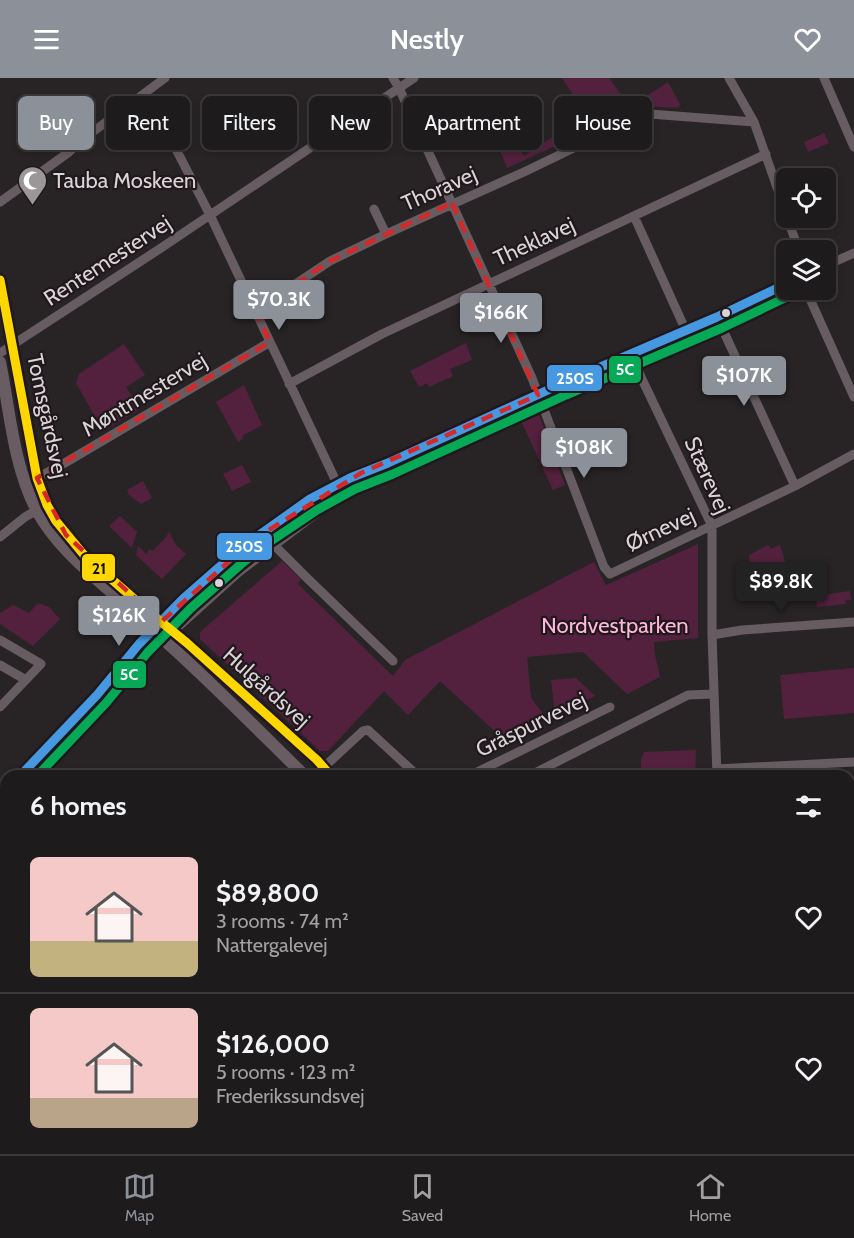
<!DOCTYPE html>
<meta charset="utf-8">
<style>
body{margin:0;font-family:Cabin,sans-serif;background:#2b2829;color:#f1f3f6;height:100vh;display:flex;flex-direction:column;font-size:22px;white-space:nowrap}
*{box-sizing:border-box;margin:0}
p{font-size:20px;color:#a1a1a3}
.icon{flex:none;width:33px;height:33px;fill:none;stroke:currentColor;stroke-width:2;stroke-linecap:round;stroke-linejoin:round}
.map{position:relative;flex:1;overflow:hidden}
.side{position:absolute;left:0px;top:692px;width:855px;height:386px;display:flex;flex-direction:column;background:#1e1b1c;border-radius:18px 18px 0 0;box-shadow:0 3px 9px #0003,0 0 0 2px #3c393b}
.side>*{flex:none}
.hud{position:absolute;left:18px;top:18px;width:819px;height:54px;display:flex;gap:12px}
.tools{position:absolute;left:776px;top:90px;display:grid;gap:12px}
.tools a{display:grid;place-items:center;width:60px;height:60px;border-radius:9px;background:#1e1b1c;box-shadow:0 3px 9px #0003,0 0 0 2px #3c393b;font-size:30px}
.price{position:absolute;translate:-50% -51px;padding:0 14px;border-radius:6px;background:#8c9099;color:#fff;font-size:20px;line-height:39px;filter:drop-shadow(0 2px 3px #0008)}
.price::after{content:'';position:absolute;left:50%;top:36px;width:18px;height:14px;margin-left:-9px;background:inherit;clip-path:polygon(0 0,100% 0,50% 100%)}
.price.current{background:#222;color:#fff}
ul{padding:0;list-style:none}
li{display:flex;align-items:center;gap:18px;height:150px;padding:0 30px}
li+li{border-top:2px solid #3c393b}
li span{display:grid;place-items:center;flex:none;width:168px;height:120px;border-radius:9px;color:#555}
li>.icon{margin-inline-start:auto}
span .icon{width:72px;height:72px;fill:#fffc;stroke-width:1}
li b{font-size:26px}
h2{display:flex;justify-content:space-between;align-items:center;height:72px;padding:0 30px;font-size:26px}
.tag{padding:0 21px;border-radius:9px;background:#1e1b1c;box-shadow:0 3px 9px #0003,0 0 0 2px #3c393b;font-size:21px;line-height:54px}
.tag.current{background:#8c9099;color:#fff}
header{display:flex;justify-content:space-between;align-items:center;height:78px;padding:0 30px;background:#8c9099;color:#fff;font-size:27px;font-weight:600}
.tab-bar{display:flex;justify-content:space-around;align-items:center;height:84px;border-top:2px solid #3c393b;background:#1e1b1c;font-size:16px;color:#a1a1a3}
.tab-bar a{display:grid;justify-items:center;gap:3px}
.tab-bar .current{color:#8c9099}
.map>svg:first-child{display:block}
.green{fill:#53213d}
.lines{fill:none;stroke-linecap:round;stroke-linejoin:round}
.minor{stroke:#675c62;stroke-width:9}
.major{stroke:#695c62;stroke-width:12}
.bus-1-casing{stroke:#20181c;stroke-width:14}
.bus-2-casing{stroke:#20181c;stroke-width:14}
.bus-3-casing{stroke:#20181c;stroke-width:14}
.bus-1{stroke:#4699e1;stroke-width:9}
.bus-2{stroke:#06aa56;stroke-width:9}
.bus-3{stroke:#ffd700;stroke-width:9}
.marked{fill:none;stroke:#d62828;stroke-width:4.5;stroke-dasharray:12 8;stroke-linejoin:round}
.bus-dot{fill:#d9d4d6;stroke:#20181c;stroke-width:2}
.labels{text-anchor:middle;stroke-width:4.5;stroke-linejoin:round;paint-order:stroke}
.poi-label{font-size:22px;fill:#d9d4d6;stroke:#20181c;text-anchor:start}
.street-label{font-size:22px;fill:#d9d4d6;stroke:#20181c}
.park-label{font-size:22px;fill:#ffb6da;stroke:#20181c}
.line-badge{stroke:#20181c;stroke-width:2}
.badge-label{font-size:16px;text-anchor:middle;font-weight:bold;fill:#fff}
.pale-badge-label{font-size:16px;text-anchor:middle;font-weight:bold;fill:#111}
</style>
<header><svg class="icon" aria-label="menu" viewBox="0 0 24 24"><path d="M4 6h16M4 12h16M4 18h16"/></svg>Nestly<svg class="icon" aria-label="heart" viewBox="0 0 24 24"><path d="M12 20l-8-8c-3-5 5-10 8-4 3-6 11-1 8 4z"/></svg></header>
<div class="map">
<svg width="854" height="1076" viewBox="0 0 854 1076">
<rect width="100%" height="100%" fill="#282426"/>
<path class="green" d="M562,0H609L630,29L668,4L680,26L679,30L643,28L507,90L491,49L500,43L524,78L586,37Z
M824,55L829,65L808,74L804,64Z
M466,265L472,282L450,291L453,298L429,309L427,305L419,309L410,293Z
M124,266L145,297L126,309L140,331L103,353L76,305L79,296Z
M244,307L262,347L242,358L243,361L238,364L216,324Z
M539,337L565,407L553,412L521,343Z
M242,387L251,404L232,413L223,396Z
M143,403L152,420L141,426L129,417L127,412Z
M120,438L137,454L132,470L109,448Z
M169,453L175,466L186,476L162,501L136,477L138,468L146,476L149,472L153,473L167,458Z
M698,466V560L654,564L655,577L660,599L627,616L583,574L527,579L531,620L545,638L501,659L440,603L408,637L384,613L328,673H320L200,561V554L282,483L301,501L298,506L393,598L405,582L594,484L606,507Z
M768,467L771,471L780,467L792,507L790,509L753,515L749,477Z
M850,513L851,522H845L846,526L817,529L816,518Z
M38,525L49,529L60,541L33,568L0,546V535L13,527L29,535Z
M854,590V635L784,641L780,597Z
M576,600L595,618L555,637L551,602Z
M696,672L695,697H641V682L644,674Z
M854,795V881H849V796Z
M0,967L6,969V1071H444L447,1076H0Z
M522,1071H587L590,1076H524Z"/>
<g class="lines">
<path class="minor" d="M393,0L399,10L532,300L604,489L610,496L795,408L854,376
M729,0L754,44L786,135
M824,0L854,69
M147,15L210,137L342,416
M0,124L69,74L86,59L165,0
M374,131L386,156
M634,138L686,253
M787,140L799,172
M825,188L854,175
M806,212L854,319
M255,233L330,183L386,156L524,94L638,39L650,36L754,44
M717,239L795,408
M0,275L161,170L414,0
M630,276L712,448V557L717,698
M289,306L382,256L766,76
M37,400L63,386L270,264
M0,459L25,439L37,432
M274,467L306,499L393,583
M165,554L169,546L188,529L209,505
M712,557L742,552L854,544
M0,562L41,586L0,629
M0,587L26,602
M117,599L146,578L239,494L342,416L376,393
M324,689L363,653L368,652L418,698
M717,691L854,684
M20,698C49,667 80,637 108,605C119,592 128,578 139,566C194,507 266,444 337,406C354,397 371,391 388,385L561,306L717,239L786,206
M469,698L610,629
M529,698L688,617L713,616
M0,718L6,712
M849,889H854
M849,978L854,977
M849,994H854
M733,1071L736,1076
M824,1076L854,1071"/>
<path class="major" d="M0,202L37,400L47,427L56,443L84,477L149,534L187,565L317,682L331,698
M0,284C10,333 13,387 37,433C57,469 90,495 120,522C138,539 156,555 174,571C219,612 261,655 305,698
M0,887H6
M2,913H6
M1,926L6,927
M0,951L6,952
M610,1071L613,1076
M622,1071L625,1076"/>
<defs>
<path id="bus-1" d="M20,698L97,617L139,566L183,521L232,478L258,458L310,421L350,400L388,385L561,306L717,239L786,206"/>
<path id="bus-2" d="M37,698L106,625L148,574L191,530L240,487L265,467L317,432L355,411L393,396L566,317L722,250L791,217"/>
<path id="bus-3" d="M0,202L37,400L47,427L56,443L84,477L149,534L187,565L317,682L331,698"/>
</defs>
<use href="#bus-1" class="bus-1-casing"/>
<use href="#bus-2" class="bus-2-casing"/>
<use href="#bus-3" class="bus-3-casing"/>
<use href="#bus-1" class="bus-1"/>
<use href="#bus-2" class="bus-2"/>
<use href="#bus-3" class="bus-3"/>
</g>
<path class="marked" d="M452,125L538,317L361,395L254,461L161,544L66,457L37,400L270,264L255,233L330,183Z"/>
<defs>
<symbol id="mosque-pin" viewBox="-11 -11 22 30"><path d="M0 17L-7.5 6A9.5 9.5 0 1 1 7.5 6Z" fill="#9b9698" stroke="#20181c"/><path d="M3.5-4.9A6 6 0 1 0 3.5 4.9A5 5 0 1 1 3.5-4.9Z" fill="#fff"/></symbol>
</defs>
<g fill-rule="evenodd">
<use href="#mosque-pin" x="16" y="86" width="33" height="45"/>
</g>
<g class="bus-dot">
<circle cx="726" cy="235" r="5"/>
<circle cx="219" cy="505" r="5"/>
</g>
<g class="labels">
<g class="poi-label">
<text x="53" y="110">Tauba Moskeen</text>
</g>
<g class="street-label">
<text transform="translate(439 110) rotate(-24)" y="8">Thoravej</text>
<text transform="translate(534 163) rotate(-25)" y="8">Theklavej</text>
<text transform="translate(107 182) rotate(-33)" y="8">Rentemestervej</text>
<text transform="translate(144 316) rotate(-31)" y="8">Møntmestervej</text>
<text transform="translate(48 338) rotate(78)" y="8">Tomsgårdsvej</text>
<text transform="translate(708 397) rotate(66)" y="8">Stærevej</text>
<text transform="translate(660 451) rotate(-25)" y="8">Ørnevej</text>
<text transform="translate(267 609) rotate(42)" y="8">Hulgårdsvej</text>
<text transform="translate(531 646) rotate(-26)" y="8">Gråspurvevej</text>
</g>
<g class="park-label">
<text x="615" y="555">Nordvestparken</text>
</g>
</g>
<g class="line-badge">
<rect x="608" y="277" width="34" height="29" rx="6" fill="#06aa56"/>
<rect x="546" y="286" width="57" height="28" rx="6" fill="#4699e1"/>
<rect x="216" y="454" width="57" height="29" rx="6" fill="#4699e1"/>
<rect x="81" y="475" width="35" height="29" rx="6" fill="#ffd700"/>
<rect x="112" y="582" width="35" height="29" rx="6" fill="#06aa56"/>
</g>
<g class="badge-label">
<text x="625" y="297">5C</text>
<text x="575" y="306">250S</text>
<text x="244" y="474">250S</text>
<text x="129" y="602">5C</text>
</g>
<g class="pale-badge-label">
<text x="99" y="496">21</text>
</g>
</svg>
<div class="tools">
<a><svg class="icon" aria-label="locate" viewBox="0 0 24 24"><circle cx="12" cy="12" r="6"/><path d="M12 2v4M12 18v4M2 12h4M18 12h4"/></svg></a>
<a><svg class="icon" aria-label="layers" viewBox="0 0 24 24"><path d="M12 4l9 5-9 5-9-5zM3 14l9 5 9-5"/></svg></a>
</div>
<b class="price" style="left:279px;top:253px">$70.3K</b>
<b class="price" style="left:501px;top:266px">$166K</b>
<b class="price" style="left:744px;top:329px">$107K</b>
<b class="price" style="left:584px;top:401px">$108K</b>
<b class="price current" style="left:781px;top:535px">$89.8K</b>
<b class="price" style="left:119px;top:569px">$126K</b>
<div class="hud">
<a class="tag current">Buy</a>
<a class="tag">Rent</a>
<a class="tag">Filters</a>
<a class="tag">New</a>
<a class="tag">Apartment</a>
<a class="tag">House</a>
</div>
<section class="side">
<h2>6 homes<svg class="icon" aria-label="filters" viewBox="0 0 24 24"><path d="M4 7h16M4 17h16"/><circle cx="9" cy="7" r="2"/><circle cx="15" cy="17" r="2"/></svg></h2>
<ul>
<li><span style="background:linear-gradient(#f6c9c9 70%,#c2b280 0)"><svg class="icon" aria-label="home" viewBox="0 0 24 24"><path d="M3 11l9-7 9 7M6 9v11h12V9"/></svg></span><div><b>$89,800</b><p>3 rooms · 74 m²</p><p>Nattergalevej</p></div><svg class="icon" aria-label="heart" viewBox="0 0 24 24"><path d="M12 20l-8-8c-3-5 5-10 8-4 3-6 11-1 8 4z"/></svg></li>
<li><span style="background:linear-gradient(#f6c9c9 75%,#b9a48a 0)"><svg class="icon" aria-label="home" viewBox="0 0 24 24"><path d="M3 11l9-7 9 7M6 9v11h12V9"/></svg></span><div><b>$126,000</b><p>5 rooms · 123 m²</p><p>Frederikssundsvej</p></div><svg class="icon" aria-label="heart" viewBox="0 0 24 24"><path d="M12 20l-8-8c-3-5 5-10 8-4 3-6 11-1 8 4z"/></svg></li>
</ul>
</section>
</div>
<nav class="tab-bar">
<a class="current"><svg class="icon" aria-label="map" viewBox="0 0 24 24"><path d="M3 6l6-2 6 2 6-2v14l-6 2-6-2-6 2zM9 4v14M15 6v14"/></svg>Map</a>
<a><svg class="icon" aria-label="saved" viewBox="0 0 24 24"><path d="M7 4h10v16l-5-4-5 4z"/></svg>Saved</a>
<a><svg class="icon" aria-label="home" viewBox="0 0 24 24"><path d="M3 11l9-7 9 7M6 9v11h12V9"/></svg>Home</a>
</nav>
